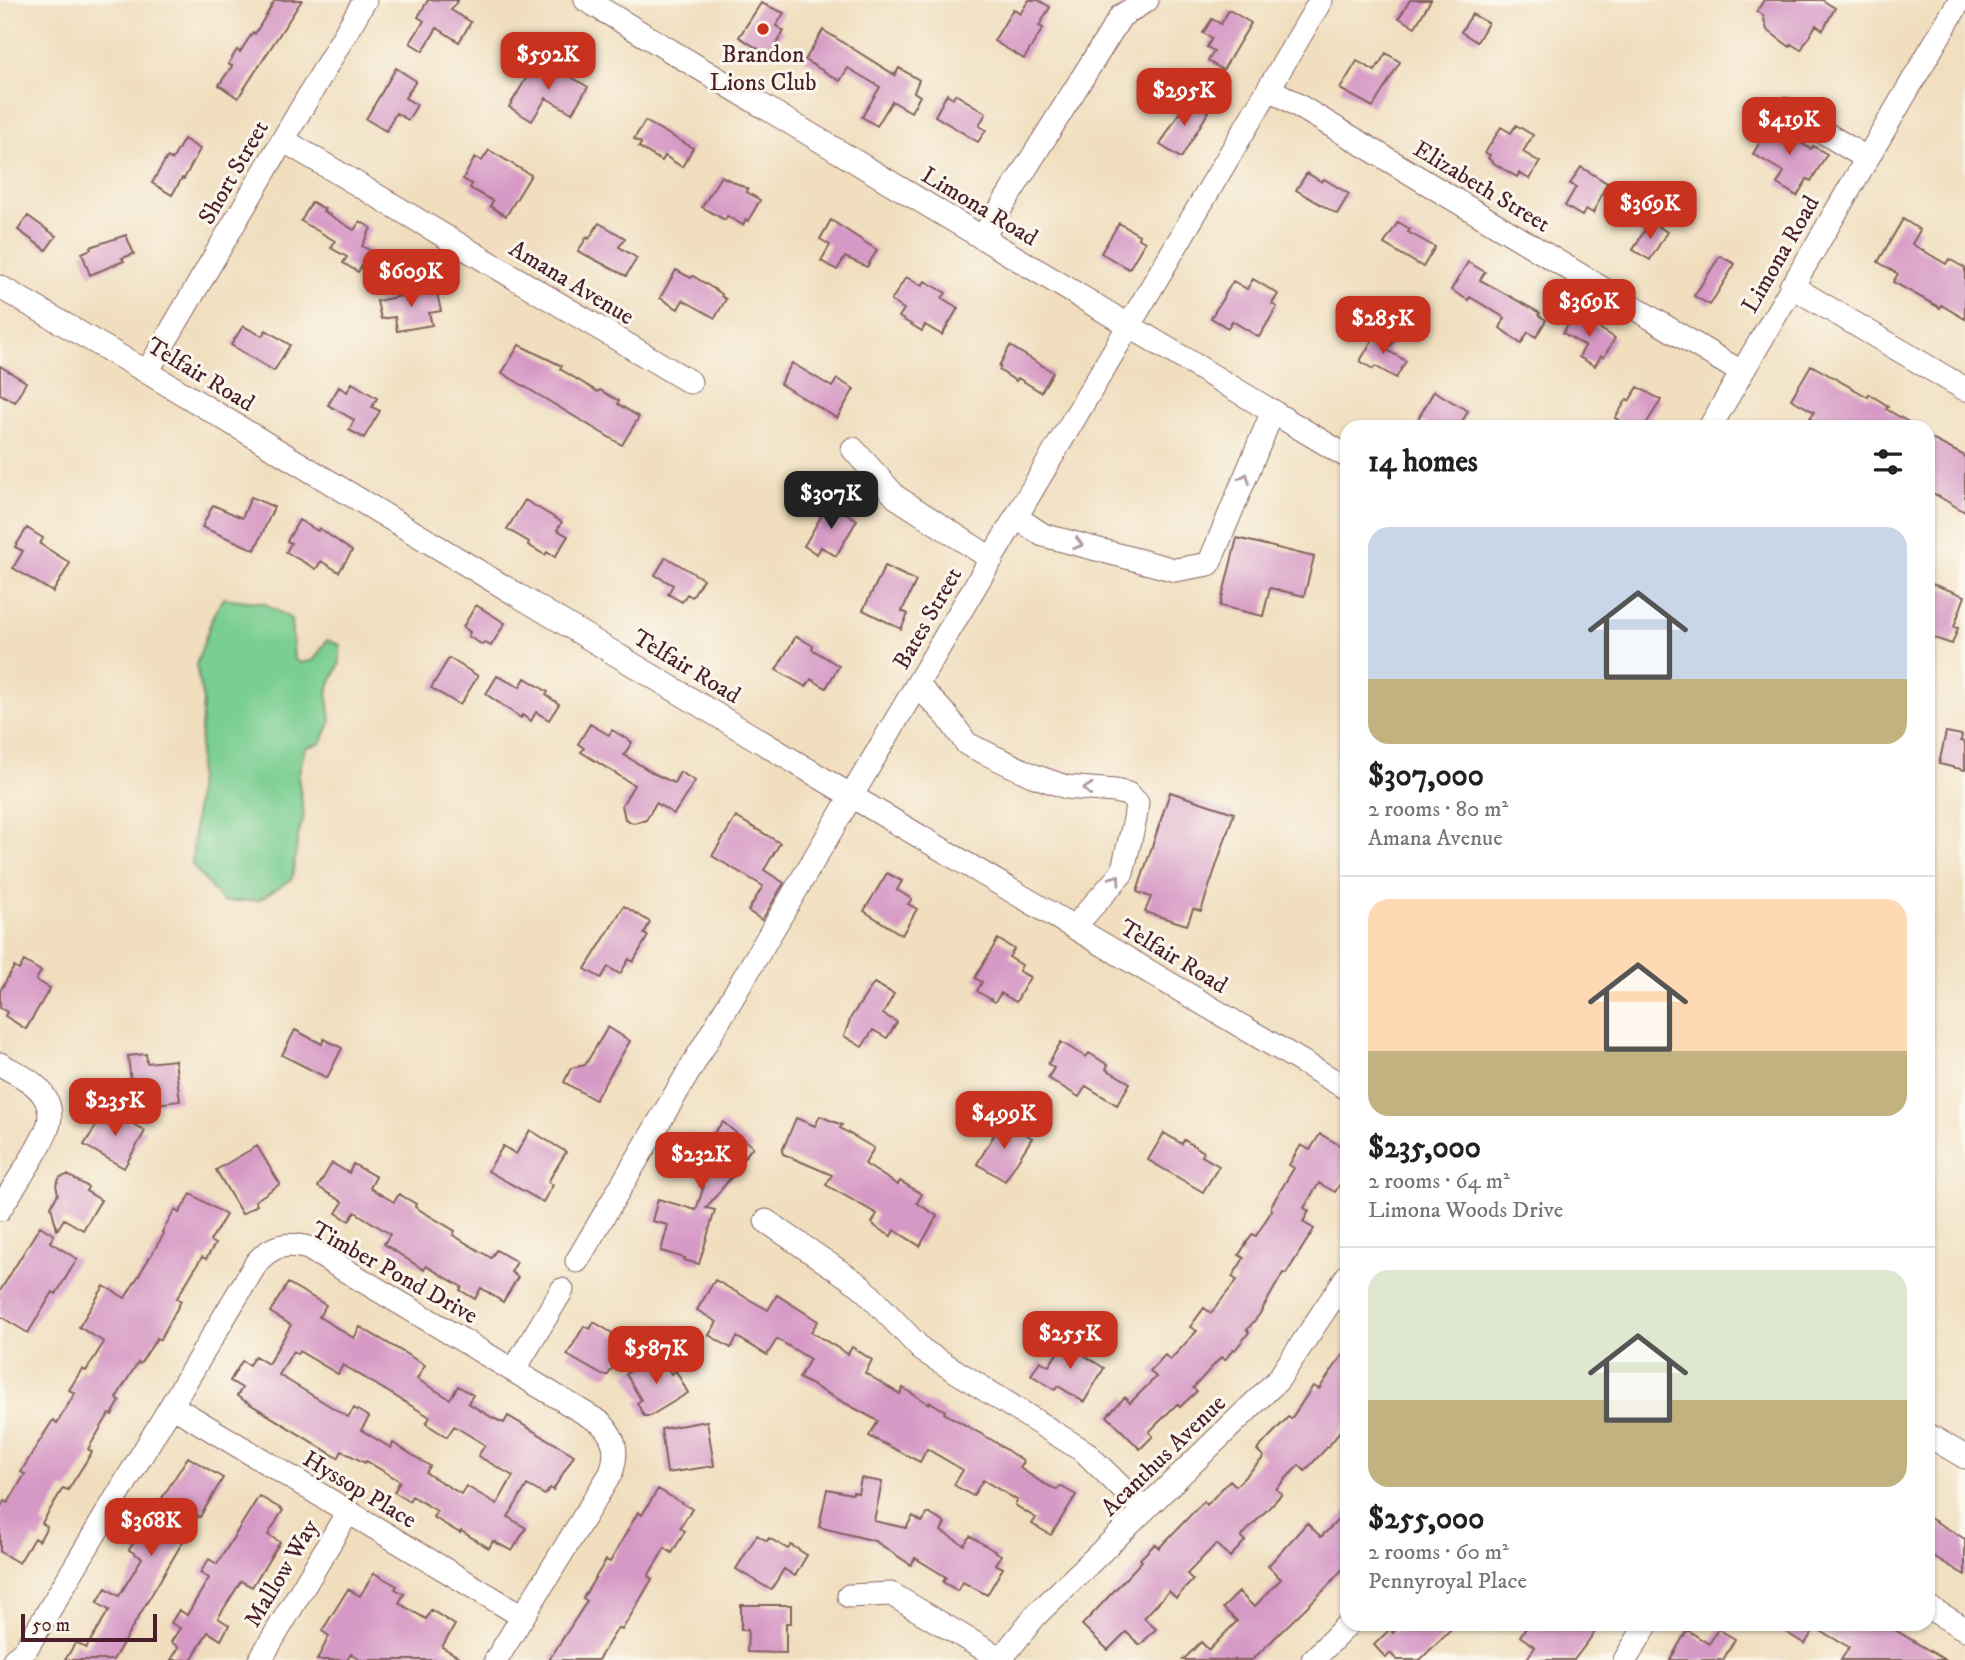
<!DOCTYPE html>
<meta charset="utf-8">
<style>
body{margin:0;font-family:"IM FELL DW Pica",serif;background:#f6f6f6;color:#202124;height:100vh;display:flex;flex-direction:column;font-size:26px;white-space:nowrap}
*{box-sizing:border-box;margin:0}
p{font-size:23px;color:#757577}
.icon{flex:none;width:38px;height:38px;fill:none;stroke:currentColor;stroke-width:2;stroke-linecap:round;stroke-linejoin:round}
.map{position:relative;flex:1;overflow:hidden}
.panel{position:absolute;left:1340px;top:420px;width:595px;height:1211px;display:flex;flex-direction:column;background:#fff;border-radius:21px;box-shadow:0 2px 5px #0004}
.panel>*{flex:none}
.scale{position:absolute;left:21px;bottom:18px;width:136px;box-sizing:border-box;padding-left:7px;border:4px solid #4a1f2b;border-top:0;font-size:19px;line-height:24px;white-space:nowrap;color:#4a1f2b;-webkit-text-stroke:5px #fbf7ec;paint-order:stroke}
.price{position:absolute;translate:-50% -60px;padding:0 16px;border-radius:14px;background:#c8321e;color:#fff;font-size:23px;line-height:46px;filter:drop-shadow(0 2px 4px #0008)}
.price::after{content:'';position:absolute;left:50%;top:42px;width:21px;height:16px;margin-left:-10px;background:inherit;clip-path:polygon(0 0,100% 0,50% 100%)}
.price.current{background:#222;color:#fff}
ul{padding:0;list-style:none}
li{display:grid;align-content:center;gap:14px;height:371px;padding:0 28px}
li+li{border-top:2px solid #e0e0e0}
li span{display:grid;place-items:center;height:217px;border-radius:21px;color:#555}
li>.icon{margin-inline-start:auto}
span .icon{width:126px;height:126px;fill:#fffc;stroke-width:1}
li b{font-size:30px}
h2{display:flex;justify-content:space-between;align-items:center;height:84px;padding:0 28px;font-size:30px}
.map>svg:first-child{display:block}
.green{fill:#79ce91;stroke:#62765e;stroke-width:2}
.building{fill:#d698c5;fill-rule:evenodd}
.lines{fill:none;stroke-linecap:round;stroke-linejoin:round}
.minor-casing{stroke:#84625e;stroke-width:25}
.minor{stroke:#fff;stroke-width:23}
.oneway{stroke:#ae9aa0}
.poi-dot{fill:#c8321e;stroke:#fbf7ec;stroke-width:2.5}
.labels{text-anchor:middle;stroke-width:6;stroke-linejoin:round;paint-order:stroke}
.poi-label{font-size:24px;fill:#4a1f2b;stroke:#fbf7ec}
.street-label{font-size:24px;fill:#4a1f2b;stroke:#fbf7ec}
</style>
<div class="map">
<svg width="1965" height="1660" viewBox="0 0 1965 1660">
<rect width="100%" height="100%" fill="#fbf7ec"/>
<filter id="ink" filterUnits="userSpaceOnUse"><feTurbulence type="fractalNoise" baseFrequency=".0143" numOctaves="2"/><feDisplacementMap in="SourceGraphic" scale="14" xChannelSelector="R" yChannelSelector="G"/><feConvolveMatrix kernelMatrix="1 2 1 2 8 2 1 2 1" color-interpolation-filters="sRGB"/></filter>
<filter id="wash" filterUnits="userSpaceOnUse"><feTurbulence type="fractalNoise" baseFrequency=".00686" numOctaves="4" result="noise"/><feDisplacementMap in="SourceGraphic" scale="28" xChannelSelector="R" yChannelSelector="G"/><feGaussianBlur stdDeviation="1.57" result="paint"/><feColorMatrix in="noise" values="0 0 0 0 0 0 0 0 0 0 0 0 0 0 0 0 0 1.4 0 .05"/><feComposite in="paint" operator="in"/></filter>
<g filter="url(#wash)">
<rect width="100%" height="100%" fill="#f0debe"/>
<path class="green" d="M223,598L264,603L291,619L294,659L301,663L314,660L327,640L340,645V663L327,691L331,721L321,743L305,748L298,777L304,816L298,836L292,879L259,900L223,902L192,865L203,700L196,665L213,616Z"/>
<g id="blocks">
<path class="building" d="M275,0H302L238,98L219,85L232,66L228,64L237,50L240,52L253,32L255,34Z
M428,0H458L451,10L471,22L459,42L437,28L423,51L410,43L424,21L418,17Z
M1029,0H1038L1050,7L1039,26L1043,28L1024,59L994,41L1013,9L1020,14Z
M1410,0H1431L1415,27L1399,18Z
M1764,0H1822L1835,8L1823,30L1816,25L1801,50L1791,44L1790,47L1767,30L1763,15L1757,11Z
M761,3L784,13L776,26L784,31L770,56L739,37Z
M1229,10L1251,23L1223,70L1208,61L1214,51L1207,47L1212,38L1203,33L1212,19L1221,24Z
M1472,14L1488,23L1477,42L1461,32Z
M823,30L895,75L899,68L919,80L914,92L920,96L911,112L892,101L877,126L862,117L880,87L848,68L840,81L805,60Z
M1386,53L1400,62L1373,107L1340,89L1357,61L1375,71Z
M548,63L588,87L572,113L546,98L532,121L509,107L533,67L543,72Z
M396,68L416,81L405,98L417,105L408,120L396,113L386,131L366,119Z
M947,94L953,98L955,94L986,113L979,126L986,130L978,142L935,116Z
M1188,98L1209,111L1181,158L1160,145Z
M1774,118L1789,128L1786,134L1811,149L1813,146L1827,154L1811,181L1807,179L1797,196L1777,184L1784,172L1753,154Z
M645,121L693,148L682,167L665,156L662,161L639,147L641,143L634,139Z
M1516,125L1533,135L1523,152L1540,162L1529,179L1519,173L1517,177L1495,164L1488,158L1490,155L1485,153L1501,127L1511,133Z
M184,139L200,149L184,179L182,178L172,195L152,183L166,159L168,157L172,160Z
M489,150L531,175L506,216L490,206L493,201L470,188L472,184L463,179L475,157L482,161Z
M1581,167L1607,183L1593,213L1586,209L1582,216L1565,206L1576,187L1570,184Z
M1307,173L1322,182L1324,179L1349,194L1337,214L1296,190Z
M721,176L748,189L747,192L760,200L748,221L746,219L743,225L727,216L725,220L702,207Z
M312,202L325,209L323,211L354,230L360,221L371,228L362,246L371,251L358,272L343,263L347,257L331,248L335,241L301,221Z
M28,216L56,236L46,250L18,230Z
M1903,219L1920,230L1912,244L1946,264L1949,259L1965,268V319L1941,305L1940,308L1893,282L1898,274L1878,262Z
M831,220L877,250L867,267L845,257L837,270L821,261L830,245L820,239Z
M1650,221L1667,232L1650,260L1633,250Z
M1398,222L1410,229L1408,232L1435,247L1423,267L1384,244Z
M599,223L625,238L619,247L637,258L626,276L578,251L587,237L589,239Z
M1119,223L1139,235L1138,238L1145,242L1129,269L1101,253Z
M126,235L134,254L122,258L124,261L90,275L82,253L91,249L90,247Z
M1720,256L1735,264L1710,305L1694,296Z
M1468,262L1485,272L1480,280L1540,313L1538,315L1546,320L1536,337L1528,332L1521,344L1500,328L1505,318L1470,297L1468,300L1451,290Z
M676,270L691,278L693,276L722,294L721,296L726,299L715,318L683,300L678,309L660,298Z
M906,277L922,286L925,281L946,293L942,298L958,308L942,335L925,325L922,331L899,317L904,309L891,301Z
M1253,279L1278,294L1272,304L1277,307L1259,337L1232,321L1228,328L1211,318L1233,281L1247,289Z
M436,289L441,311L429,313L432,325L397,331L395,317L381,319L377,301Z
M1575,313L1615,338L1604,357L1601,356L1595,366L1579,357L1585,346L1563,333Z
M243,326L262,336L266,330L290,345L274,371L231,345Z
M1377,332L1393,342L1387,350L1406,361L1396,378L1375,366L1373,369L1360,361Z
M519,345L562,366L560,369L598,392L600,390L619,401L618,404L639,417L622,445L502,373Z
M1010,346L1053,372L1041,392L1018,378L1016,381L999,370L1001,367L999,366Z
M792,363L832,387L837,379L854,389L837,418L780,384Z
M1811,365L1868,397L1869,394L1888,406L1886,409L1917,427H1824L1810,418L1814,412L1791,399Z
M0,366L26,382L15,402L0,394Z
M352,383L377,398L372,407L380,411L364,438L349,430L354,420L328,405L339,387L347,392Z
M1638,387L1661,400L1644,427H1617L1621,421L1615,418L1627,399L1629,401Z
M1434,391L1468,411L1459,427H1432L1418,419Z
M1928,437L1965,456V512L1928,490Z
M251,497L274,507L255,550L202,527L213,505L242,518Z
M525,500L562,522L557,530L568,536L555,557L547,552L545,555L528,545L529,542L507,529Z
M829,503L857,520L836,556L821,547L817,554L804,546Z
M299,520L318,531L319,528L352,551L339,572L321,561L316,569L286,552L291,543L287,541Z
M27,528L43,538L40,544L70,563L53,592L13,568L23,551L15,547Z
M1237,538L1314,557L1304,596L1270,588L1263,616L1220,606Z
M666,557L703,579L692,597L687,594L682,602L668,594L673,585L655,575Z
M885,566L916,581L902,611L908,614L901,629L863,610Z
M1932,584L1965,596L1954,627L1958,628L1952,644L1928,636V595Z
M476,605L505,623L491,646L484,642L483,645L468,636L470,632L463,627Z
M796,636L813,646L812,649L839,666L826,688L811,679L806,687L776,670Z
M449,658L478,676L460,705L431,688Z
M497,676L520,687L525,678L548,692L546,695L559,704L549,720L536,712L531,721L522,715L521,718L486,694Z
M590,724L609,735L612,730L632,742L624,755L655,774L674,783L680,772L695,781L674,814L656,803L646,820L633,823L625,819L622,805L634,785L581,752L584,748L578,744Z
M1946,732L1962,735L1961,741L1965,742V770L1939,764Z
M1170,792L1234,813L1201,911L1193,909L1187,925L1145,912L1151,897L1137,892Z
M736,817L780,843L764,870L784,883L762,920L748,911L763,886L712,856Z
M887,873L902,881L897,890L912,899L908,904L917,909L902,935L864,911Z
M624,906L650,922L644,934L648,936L633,962L629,959L620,974L608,967L601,978L585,969Z
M998,939L1014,949L1009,957L1022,965L1019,971L1030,977L1016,1002L1001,993L995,1002L977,991L982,982L975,978Z
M24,961L41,971L36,980L50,988L26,1029L5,1016L7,1012L0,1008V991L14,967L19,970Z
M874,983L894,994L883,1014L897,1022L887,1038L873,1030L862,1047L844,1036L851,1017Z
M608,1027L630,1041L595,1100L564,1082L571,1068L585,1065Z
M295,1030L322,1044L324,1039L342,1048L327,1078L282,1055Z
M1061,1042L1086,1057L1089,1053L1108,1065L1106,1069L1130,1083L1117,1105L1086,1086L1079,1097L1048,1078L1054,1068L1048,1064Z
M146,1054L147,1063L175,1060L180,1101L123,1108L120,1085L131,1083L128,1056Z
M107,1109L145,1131L124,1168L84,1145Z
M820,1116L842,1125L840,1128L874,1148L865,1164L898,1185L900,1181L922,1194L917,1203L937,1216L920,1246L894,1230L891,1236L877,1228L872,1223L877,1214L826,1185L832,1175L783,1154L782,1151L796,1118L815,1126Z
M1003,1120L1032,1138L1005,1181L977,1164Z
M723,1122L753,1147L732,1172L734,1174L706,1208L715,1210L699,1264L684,1260L685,1258L661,1251L668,1225L652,1221L658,1199L696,1210L704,1186L701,1184L707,1176L677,1150L692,1133L704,1144Z
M530,1130L566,1152L548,1182L553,1185L543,1202L488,1171L503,1146L516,1154Z
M1164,1133L1182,1144L1184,1140L1204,1152L1202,1156L1219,1166L1203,1192L1148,1160Z
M1320,1134L1348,1150V1171L1335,1192L1319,1183L1304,1208L1309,1211L1303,1222L1314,1229L1286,1274L1283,1273L1259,1315L1247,1330L1249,1332L1235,1350L1233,1349L1225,1360L1221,1357L1193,1388L1197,1391L1180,1407L1177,1404L1149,1432L1153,1436L1140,1449L1107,1416L1125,1397L1130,1403L1156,1377L1150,1371L1165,1355L1170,1360L1197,1331L1190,1327L1204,1308L1211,1313L1237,1280L1232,1277L1244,1258L1239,1255L1252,1234L1256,1236L1272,1210L1271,1206L1294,1168L1289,1165L1301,1145L1310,1150Z
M257,1146L280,1184L255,1201L257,1205L242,1214L216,1170Z
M332,1163L349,1173L353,1164L376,1177L370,1188L394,1202L399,1194L416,1204L415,1207L455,1231L453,1235L491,1258L496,1250L517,1262L511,1272L518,1277L503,1302L481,1288L475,1299L460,1290L462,1287L426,1266L424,1270L384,1244L390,1234L355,1212L349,1221L336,1213L343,1202L318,1187Z
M68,1175L88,1187L86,1191L101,1200L83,1230L64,1219L57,1230L51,1206L58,1194L56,1185L60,1177Z
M191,1194L226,1215L210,1241L215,1244L206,1259L202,1257L177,1298L181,1301L160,1340L157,1338L140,1364L138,1362L116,1398L120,1401L112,1415L109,1414L88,1449L92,1452L68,1490L63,1488L42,1523L47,1527L39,1541L34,1538L19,1563L0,1552V1509L4,1501L8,1503L25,1474L21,1472L34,1450L53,1420L57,1423L75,1393L69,1390L82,1369L86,1371L104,1342L79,1327L104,1286L125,1298L164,1234L162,1232L175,1210L179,1213Z
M40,1226L54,1235L50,1242L77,1259L56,1294L53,1292L28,1333L0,1316V1291Z
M715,1280L768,1310L777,1295L818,1321L811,1332L848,1354L852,1347L872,1360L865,1373L900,1394L903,1388L929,1404L930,1402L945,1411L944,1413L992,1440L1024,1462L1020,1468L1041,1482L1057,1490L1060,1486L1076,1495L1051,1535L1032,1524L1036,1518L1015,1505L1017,1500L983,1480L973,1496L954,1485L963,1470L927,1449L920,1462L869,1436L878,1421L799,1378L810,1359L777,1339L767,1355L737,1337L731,1348L709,1335L717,1322L697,1310Z
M288,1283L326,1305L319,1317L354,1338L360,1327L425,1365L417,1379L450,1399L458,1386L473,1395L468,1403L493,1418L504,1423L508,1416L574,1455L553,1490L550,1488L545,1495L527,1485L508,1517L526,1528L512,1551L493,1541L489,1548L461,1531L460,1533L433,1517L437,1511L412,1496L409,1501L394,1492L400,1481L366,1461L365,1463L342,1451L338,1458L237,1396L242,1388L230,1381L242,1361L249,1365L255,1356L268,1364L291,1325L270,1312ZM293,1351L297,1354L299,1351L338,1374L343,1365L430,1417L426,1424L447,1437L454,1426L485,1445L478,1456L513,1476L497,1504L466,1486L461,1494L426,1473L430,1466L393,1443L391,1448L361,1430L369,1417L354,1408L348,1417L279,1375Z
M594,1322L627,1342L608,1375H602L567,1355L584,1326L590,1329Z
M1066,1339L1087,1352L1085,1356L1104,1368L1084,1402L1058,1386L1055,1390L1031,1375L1040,1361L1049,1366Z
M1348,1347V1419L1333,1441L1305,1471L1299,1465L1276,1489L1282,1494L1241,1537L1245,1541L1230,1557L1216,1544L1187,1574L1193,1580L1176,1598L1169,1591L1144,1618L1156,1629L1140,1645L1126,1632L1108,1650L1082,1625L1142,1561L1140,1559L1155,1544L1159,1548L1204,1501L1207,1505L1230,1480L1236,1486L1264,1457L1257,1450L1288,1417L1291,1419L1313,1386L1319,1389Z
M660,1354L671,1374L676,1371L688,1393L650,1416H644L637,1403L641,1400L626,1374Z
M707,1421L714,1466L667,1473L661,1429Z
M188,1457L223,1478L200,1517L198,1516L113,1660H65L76,1642L86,1648L109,1610L97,1603L106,1588L119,1596L142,1558L129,1550Z
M861,1478L882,1482L874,1521L906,1528L913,1516L922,1522L928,1513L945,1523L941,1531L964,1545L970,1536L1001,1555L995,1564L1003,1568L987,1595L963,1582L958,1591L943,1582L946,1577L915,1558L911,1565L875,1541L819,1527L827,1489L852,1494L853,1492L858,1493Z
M658,1489L692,1509L680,1528L685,1531L672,1553L665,1548L648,1576L652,1579L634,1610L622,1630L618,1628L598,1660H549L587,1601L583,1598L606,1560L610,1562L638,1512L642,1515Z
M259,1496L283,1510L268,1535L280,1542L252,1587L241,1581L218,1618L229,1625L221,1640L208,1632L191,1660H171L179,1647L171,1642L180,1628L171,1623L179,1610L187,1615L209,1578L200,1573L209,1559L217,1564Z
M1348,1510V1563L1324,1590L1252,1660H1183L1201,1642L1209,1650L1237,1621L1223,1608L1239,1592L1254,1607L1281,1579L1268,1566L1307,1523L1321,1537Z
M1928,1517L1965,1539V1575L1928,1553Z
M757,1535L767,1541L769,1538L788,1549L791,1545L807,1555L795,1576L784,1569L771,1590L736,1569Z
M374,1573L397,1586L395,1589L404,1594L399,1603L426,1619L431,1610L455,1625L442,1647L464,1660H360L351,1654L347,1660H317L329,1636L322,1631L348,1589L360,1596Z
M741,1605H791V1623H786V1653L747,1652L748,1630H741Z
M1402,1624H1456L1420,1660H1397L1390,1653L1386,1658L1374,1645L1390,1629L1393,1633Z
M1529,1624H1601L1574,1660H1526L1535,1647L1520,1636Z
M1772,1624H1885L1945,1660H1841L1849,1647L1815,1628L1805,1644Z
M1718,1629L1735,1639L1723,1660H1670L1687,1630L1709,1644Z"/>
</g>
</g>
<g filter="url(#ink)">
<use href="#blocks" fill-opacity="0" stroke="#84625e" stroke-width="2"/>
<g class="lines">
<defs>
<path id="minor" d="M586,0L1348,457
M1269,88L1741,372
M1785,109L1866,158
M283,140L690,382
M982,238L1121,16L1147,0
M1791,286L1965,389
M0,287L147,372L853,797L1348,1089
M147,372L365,0
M1710,427L1960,0
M853,449L896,497L992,559
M1016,517L1043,535L1175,570L1209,564L1273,411
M918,686L947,716L967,744L1032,775L1066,787L1115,791L1128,794L1137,803L1135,819L1122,873L1074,927
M0,1064C15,1073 35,1081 44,1096C49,1104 51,1114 49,1123C45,1142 12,1189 0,1209
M766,1221L861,1286L922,1350L1085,1452L1144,1510
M577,1261C826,842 1070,419 1321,0
M514,1370L562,1290
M172,1406L522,1616
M1928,1435L1965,1457
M849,1596L891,1594L1001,1659
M1928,1607L1965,1629
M14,1660L27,1647L257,1262C272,1245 287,1242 308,1248L601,1423C616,1439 618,1452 611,1473L496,1660
M260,1660L348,1512
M1000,1660L1035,1616L1278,1380L1348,1275
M1313,1660L1348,1624
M1625,1660L1647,1624"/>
</defs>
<use href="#minor" class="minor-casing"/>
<use href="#minor" class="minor"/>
</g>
<defs><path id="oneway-chevron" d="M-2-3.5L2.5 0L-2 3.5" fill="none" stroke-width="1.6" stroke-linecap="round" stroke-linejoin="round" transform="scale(1.75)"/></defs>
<g class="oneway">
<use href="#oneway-chevron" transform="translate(1245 478) rotate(-67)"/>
<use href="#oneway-chevron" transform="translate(1078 544) rotate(15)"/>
<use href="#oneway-chevron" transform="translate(1088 789) rotate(-175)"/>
<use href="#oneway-chevron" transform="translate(1116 879) rotate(-55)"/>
</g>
</g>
<circle class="poi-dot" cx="763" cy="29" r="7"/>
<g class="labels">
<g class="poi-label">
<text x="763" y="62">Brandon<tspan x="763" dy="28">Lions Club</tspan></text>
</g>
<g class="street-label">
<text transform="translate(233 172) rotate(-60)" y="8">Short Street</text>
<text transform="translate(1482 186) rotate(31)" y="8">Elizabeth Street</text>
<text transform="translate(980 206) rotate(31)" y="8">Limona Road</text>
<text transform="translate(1780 254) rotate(-60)" y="8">Limona Road</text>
<text transform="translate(572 282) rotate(31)" y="8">Amana Avenue</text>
<text transform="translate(201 374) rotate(31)" y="8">Telfair Road</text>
<text transform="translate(927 618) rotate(-60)" y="8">Bates Street</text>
<text transform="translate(687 666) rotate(31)" y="8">Telfair Road</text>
<text transform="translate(1174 956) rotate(31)" y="8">Telfair Road</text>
<text transform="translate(395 1272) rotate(29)" y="8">Timber Pond Drive</text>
<text transform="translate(1163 1455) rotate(-44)" y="8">Acanthus Avenue</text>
<text transform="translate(360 1489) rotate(31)" y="8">Hyssop Place</text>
<text transform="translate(281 1573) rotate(-59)" y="8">Mallow Way</text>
</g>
</g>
</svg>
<div class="scale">50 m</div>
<b class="price" style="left:548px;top:92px">$592K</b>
<b class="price" style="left:1184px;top:128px">$295K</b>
<b class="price" style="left:1789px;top:157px">$419K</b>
<b class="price" style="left:1650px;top:241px">$369K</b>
<b class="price" style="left:411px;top:309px">$609K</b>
<b class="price" style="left:1589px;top:339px">$369K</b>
<b class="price" style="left:1383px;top:356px">$285K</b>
<b class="price current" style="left:831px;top:531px">$307K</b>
<b class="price" style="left:115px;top:1138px">$235K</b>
<b class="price" style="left:1004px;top:1151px">$499K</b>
<b class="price" style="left:701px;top:1192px">$232K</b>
<b class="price" style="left:1070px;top:1371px">$255K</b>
<b class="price" style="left:656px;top:1386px">$587K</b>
<b class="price" style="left:151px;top:1558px">$368K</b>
<section class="panel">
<h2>14 homes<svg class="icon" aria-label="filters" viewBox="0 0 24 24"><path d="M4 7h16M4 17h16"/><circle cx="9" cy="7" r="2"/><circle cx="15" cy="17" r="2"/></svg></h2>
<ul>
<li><span style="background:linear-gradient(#c9d6e8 70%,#c2b280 0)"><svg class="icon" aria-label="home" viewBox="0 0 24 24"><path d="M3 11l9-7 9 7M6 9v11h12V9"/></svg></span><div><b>$307,000</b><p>2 rooms · 80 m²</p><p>Amana Avenue</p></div></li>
<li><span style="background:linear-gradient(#ffd9b3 70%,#c2b280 0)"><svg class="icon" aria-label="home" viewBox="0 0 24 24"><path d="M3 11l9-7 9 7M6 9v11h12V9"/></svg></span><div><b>$235,000</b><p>2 rooms · 64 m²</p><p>Limona Woods Drive</p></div></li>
<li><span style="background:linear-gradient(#dfe7d0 60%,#c2b280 0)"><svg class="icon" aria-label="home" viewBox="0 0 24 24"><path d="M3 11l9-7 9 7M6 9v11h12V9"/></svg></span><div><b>$255,000</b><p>2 rooms · 60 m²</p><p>Pennyroyal Place</p></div></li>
</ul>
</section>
</div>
